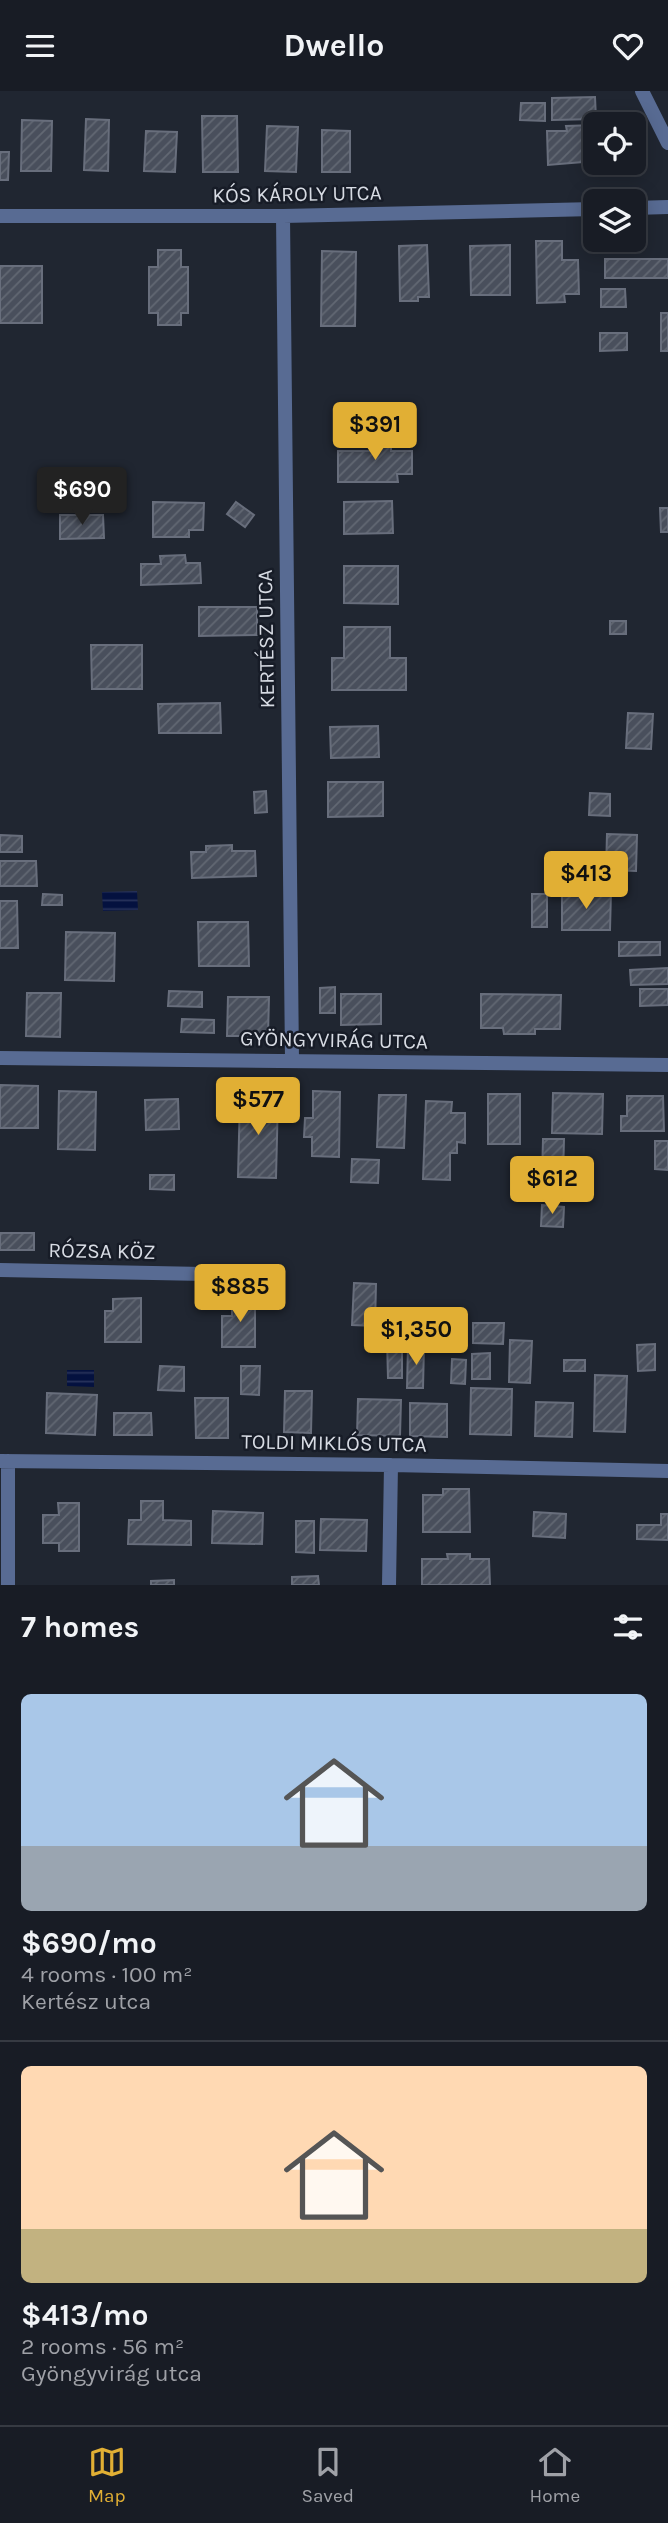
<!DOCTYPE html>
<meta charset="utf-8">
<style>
body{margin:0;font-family:Karla,sans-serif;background:#21252d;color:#f1f3f6;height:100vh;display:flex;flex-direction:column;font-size:26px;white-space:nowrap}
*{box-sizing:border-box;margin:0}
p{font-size:23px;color:#9fa1a7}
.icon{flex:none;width:38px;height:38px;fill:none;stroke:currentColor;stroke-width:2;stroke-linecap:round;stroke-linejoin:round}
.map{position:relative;height:1494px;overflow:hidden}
.details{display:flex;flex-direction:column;background:#181c25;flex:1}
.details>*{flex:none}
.controls{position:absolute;left:583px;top:21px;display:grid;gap:14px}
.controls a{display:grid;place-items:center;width:63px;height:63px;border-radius:10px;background:#181c25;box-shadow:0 4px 18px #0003,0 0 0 2px #363a42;font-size:35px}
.price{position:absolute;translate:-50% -60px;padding:0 16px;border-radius:7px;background:#e1af34;color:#111;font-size:23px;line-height:46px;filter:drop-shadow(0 2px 4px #0008)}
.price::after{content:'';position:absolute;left:50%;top:42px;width:21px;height:16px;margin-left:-10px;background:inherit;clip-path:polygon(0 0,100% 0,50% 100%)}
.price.selected{background:#222;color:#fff}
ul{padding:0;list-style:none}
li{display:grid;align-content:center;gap:14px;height:371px;padding:0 21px}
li+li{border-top:2px solid #363a42}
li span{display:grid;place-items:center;height:217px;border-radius:10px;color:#555}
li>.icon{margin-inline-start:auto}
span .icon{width:126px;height:126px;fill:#fffc;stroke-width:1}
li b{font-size:30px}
h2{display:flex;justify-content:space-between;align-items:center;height:84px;padding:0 21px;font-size:30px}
header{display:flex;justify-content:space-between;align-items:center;height:91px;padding:0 21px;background:#181c25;font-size:32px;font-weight:700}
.menu{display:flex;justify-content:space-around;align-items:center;height:98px;border-top:2px solid #363a42;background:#181c25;font-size:19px;color:#9fa1a7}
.menu a{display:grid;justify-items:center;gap:4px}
.menu .selected{color:#e1af34}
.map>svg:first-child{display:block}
.water{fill:url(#water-rules)}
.building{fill:url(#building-hatch);stroke:#686e7c;stroke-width:2}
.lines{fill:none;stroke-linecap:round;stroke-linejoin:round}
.minor{stroke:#586b93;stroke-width:14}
.labels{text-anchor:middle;stroke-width:5;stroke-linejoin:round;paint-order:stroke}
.street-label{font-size:21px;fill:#d7dbe3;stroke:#171c27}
</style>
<header><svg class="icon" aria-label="menu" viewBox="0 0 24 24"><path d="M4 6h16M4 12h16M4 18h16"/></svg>Dwello<svg class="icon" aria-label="heart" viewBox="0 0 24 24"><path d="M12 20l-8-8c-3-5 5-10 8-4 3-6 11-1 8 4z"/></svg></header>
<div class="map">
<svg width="668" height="1494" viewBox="0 0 668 1494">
<defs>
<pattern id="water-rules" width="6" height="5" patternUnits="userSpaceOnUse" patternTransform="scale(1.75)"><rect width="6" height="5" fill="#04113f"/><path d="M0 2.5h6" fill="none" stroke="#28335b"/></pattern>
<pattern id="building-hatch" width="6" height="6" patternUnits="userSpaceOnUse" patternTransform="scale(1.75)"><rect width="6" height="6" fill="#494f5c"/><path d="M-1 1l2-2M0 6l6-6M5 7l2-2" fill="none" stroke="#626873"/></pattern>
</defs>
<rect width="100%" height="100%" fill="#202631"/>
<path class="water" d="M137,800L138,819L103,820L102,801Z
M67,1279H94V1296L67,1295Z"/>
<path class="building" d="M595,6L596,28L552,29V7Z
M521,12H545V30L520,29Z
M202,25H237L238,81H203Z
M86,28L109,29L108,80L84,79Z
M22,29L52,30L51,80H21Z
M595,34V70L548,74L547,40H567L566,35Z
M267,35L298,36L296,81L265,80Z
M322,39L350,40V81H322Z
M146,40L177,41L175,81L144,80Z
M0,61H9L8,89H0Z
M536,150H562V169H578L579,203H564L565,211L537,212Z
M427,154L429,206H418V210H400L399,155Z
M510,154V204H471L470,155Z
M158,159H181V176H188V222H181V234H158V222H149V176H158Z
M322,160L356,161L355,235H321Z
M605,168H668V187H605Z
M0,175H42V232H0Z
M601,198H625L626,216H601Z
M661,222H668V260H661Z
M600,242H627V259L600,260Z
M391,339V360H412V383H397L398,391H338V360H370V340Z
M392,410L393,442L344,443V411Z
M153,411L204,412L203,439H189V446H153Z
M236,411L254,424L245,436L227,423Z
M660,417H668V441H661Z
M60,424H103L104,447L60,448Z
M185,464L186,472H200L201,492L141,494V473H161L160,465Z
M344,475H398V513L344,512Z
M199,516H257V544L199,545Z
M610,530H626V543H610Z
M344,536H390V567H406V599H332V567H344Z
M91,554H142V598H92Z
M220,612L221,642H159L158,613Z
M628,622L653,623L651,658L626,657Z
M378,635L379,666L331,667L330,636Z
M328,691H383V725L328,726Z
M266,700L267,721L255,722L254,701Z
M590,702L610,703V725L589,724Z
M607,743L637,744L636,780L606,779Z
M0,744L22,745V761H0Z
M232,754V760H255L256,785L192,787L191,761H206V755Z
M0,770H36L37,795H0Z
M562,801H611L610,839H562Z
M43,803L62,804V814H42Z
M532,803H547V836H532Z
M0,810H17L18,857H0Z
M198,831H248L249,875H199Z
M66,841L115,842L114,890L65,889Z
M619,851H660V864L619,865Z
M668,877V893L631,894L630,879Z
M335,896V922H320V897Z
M640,898H668V914L640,915Z
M169,900L202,901V916L168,915Z
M27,902H61L60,946L26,945Z
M341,903H381V933L341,934Z
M481,903L561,904L560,938H535V943H504L503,937H481Z
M228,906H269L268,945H227Z
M182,928L214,929V942L181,941Z
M0,994L38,995V1037H0Z
M59,1000L96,1001L95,1059L58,1058Z
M313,1000L340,1001L339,1066L312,1065V1046H304L305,1027H313Z
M553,1002L603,1003L602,1043L552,1042Z
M488,1003H520V1053H488Z
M379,1004H406L404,1057L377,1056Z
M627,1005H663L664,1040H621V1025H627Z
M240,1006L278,1007L276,1087L238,1086Z
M178,1008L179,1038L146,1039L145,1009Z
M426,1010L452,1011L451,1022H465V1052L457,1051V1062H450V1089L423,1088Z
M543,1048H564L563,1087H542Z
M655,1050H668V1079L655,1078Z
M352,1068L379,1069L378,1092L351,1091Z
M513,1076H536L537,1104L514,1105Z
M150,1084H174V1099L150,1098Z
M542,1114L564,1116L563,1136L541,1135Z
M0,1142H34V1159H0Z
M354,1192L376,1193L375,1235L352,1234Z
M141,1207V1251H105V1220H113V1208Z
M232,1207H255V1256H222V1225H232Z
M473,1232H504L503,1253L473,1252Z
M387,1249H402V1287H388Z
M510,1249L532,1250L530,1292L509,1291Z
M655,1253V1279L638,1280L637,1254Z
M408,1254H424L423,1297H407Z
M490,1262V1288H472V1263Z
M452,1268L466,1269L465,1293L451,1292Z
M564,1269H585V1280H564Z
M160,1275L184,1276V1300L158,1299Z
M241,1275H260L259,1304L241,1303Z
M595,1284L627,1285L625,1341L594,1340Z
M471,1297L512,1298L511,1344L470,1343Z
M285,1300H312L311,1342L284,1341Z
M47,1302L97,1304L95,1344L46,1342Z
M195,1307H228V1347H196Z
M358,1308L401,1309L400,1345L357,1344Z
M536,1311L573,1312L572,1346L535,1345Z
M410,1312L447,1313V1346L410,1345Z
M114,1322H151L152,1344H114Z
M443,1398H469L470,1441H423V1404H443Z
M141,1410H163V1429L191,1430V1454L128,1453L129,1429H141Z
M58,1412H79V1460H59V1452H43V1424H59Z
M213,1420L263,1422L262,1453L212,1452Z
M534,1421L566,1423L565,1447L533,1445Z
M661,1423H668V1449L637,1448V1434H661Z
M321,1428L367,1429L366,1460L320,1459Z
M296,1430H314V1462L296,1461Z
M447,1463H470V1468H489L490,1494H422V1468H448Z
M318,1485L319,1494H292V1486Z
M174,1489V1494H151V1490Z"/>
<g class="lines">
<path class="minor" d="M642,0L668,52
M634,117L668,116
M0,125H283L595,118
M283,125L292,969
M0,967L668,974
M0,1179L204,1183
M0,1370L391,1374L668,1380
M8,1370V1494
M389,1494L391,1374"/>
</g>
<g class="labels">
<g class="street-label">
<text transform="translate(297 103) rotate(-1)" y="7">KÓS KÁROLY UTCA</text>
<text transform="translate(266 548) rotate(-91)" y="7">KERTÉSZ UTCA</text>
<text transform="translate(334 949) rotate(1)" y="7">GYÖNGYVIRÁG UTCA</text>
<text transform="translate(102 1160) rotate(1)" y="7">RÓZSA KÖZ</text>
<text transform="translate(334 1352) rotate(1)" y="7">TOLDI MIKLÓS UTCA</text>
</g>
</g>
</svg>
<div class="controls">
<a><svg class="icon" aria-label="locate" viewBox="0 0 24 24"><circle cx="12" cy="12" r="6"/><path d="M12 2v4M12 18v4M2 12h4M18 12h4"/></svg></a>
<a><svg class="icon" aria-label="layers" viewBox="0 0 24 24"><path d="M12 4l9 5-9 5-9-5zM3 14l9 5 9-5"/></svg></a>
</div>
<b class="price" style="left:375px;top:371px">$391</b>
<b class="price selected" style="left:82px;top:436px">$690</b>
<b class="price" style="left:586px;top:820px">$413</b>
<b class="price" style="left:258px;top:1046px">$577</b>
<b class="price" style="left:552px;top:1125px">$612</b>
<b class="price" style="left:240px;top:1233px">$885</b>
<b class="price" style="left:416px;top:1276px">$1,350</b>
</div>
<section class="details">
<h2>7 homes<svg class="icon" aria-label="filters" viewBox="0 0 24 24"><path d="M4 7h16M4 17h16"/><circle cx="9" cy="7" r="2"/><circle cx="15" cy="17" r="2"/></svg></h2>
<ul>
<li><span style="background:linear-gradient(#a9c7e8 70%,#9aa5b1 0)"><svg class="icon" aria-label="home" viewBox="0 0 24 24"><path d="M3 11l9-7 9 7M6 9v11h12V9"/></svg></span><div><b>$690/mo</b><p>4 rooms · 100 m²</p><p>Kertész utca</p></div></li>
<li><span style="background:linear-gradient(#ffd9b3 75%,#c2b280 0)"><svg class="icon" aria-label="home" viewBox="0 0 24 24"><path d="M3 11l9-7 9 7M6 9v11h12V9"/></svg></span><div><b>$413/mo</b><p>2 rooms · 56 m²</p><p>Gyöngyvirág utca</p></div></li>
</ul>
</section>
<nav class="menu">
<a class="selected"><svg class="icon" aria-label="map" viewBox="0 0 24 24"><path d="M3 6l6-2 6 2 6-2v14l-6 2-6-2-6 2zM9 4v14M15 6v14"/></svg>Map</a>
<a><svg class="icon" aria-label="saved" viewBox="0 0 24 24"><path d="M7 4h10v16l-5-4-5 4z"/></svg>Saved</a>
<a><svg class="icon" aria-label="home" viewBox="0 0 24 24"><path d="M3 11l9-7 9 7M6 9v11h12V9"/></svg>Home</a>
</nav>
